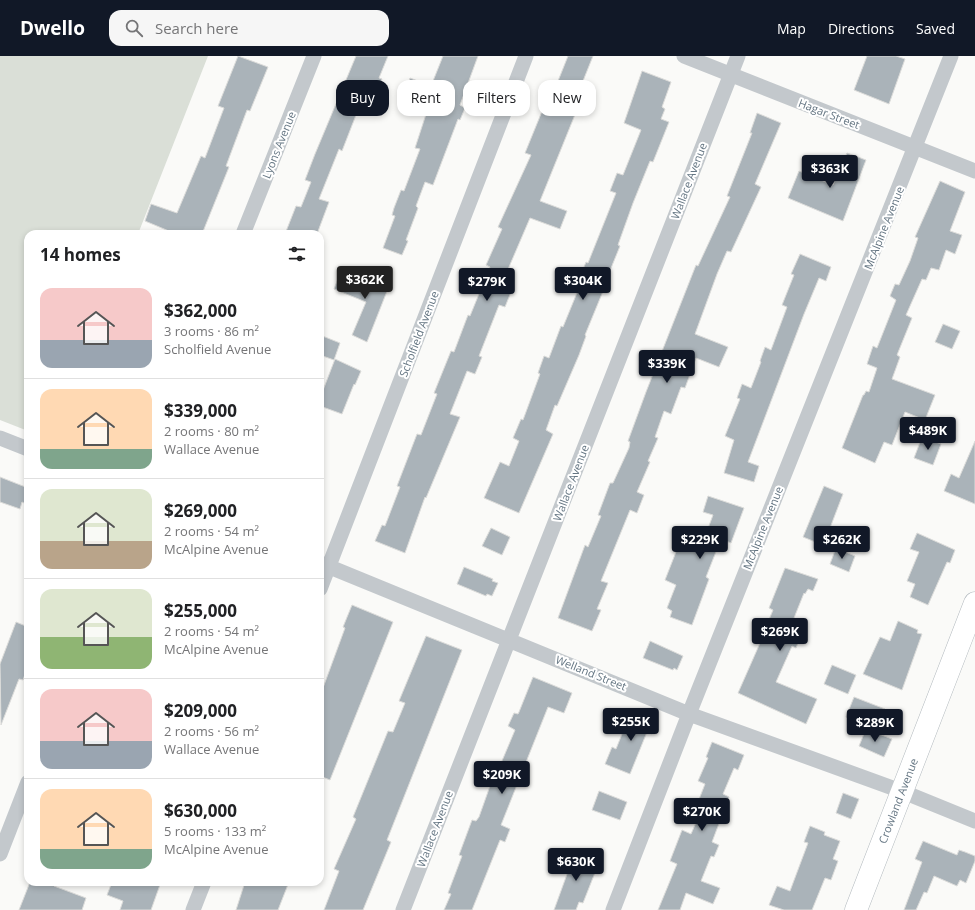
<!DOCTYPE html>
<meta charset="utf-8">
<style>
body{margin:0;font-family:"Open Sans",sans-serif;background:#f6f6f6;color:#202124;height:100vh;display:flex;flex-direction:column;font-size:15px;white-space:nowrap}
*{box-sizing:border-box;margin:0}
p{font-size:13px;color:#757577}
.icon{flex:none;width:22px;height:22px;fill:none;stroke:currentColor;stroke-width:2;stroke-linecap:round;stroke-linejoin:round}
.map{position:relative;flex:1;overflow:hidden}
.side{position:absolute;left:24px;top:174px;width:300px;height:656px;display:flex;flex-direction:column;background:#fff;border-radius:12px;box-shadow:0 2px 6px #0003}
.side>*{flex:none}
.top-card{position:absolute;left:336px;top:24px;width:380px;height:36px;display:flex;gap:8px}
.price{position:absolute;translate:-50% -34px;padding:0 9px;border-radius:4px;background:#111827;color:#fff;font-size:13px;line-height:26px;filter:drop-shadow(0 1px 2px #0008)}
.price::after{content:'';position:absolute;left:50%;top:24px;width:12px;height:9px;margin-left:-6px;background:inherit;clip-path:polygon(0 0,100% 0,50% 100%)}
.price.current{background:#222;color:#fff}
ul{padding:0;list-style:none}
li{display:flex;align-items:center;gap:12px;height:100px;padding:0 16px}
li+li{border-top:1px solid #e0e0e0}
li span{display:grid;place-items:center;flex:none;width:112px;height:80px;border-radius:12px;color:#555}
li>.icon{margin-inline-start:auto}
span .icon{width:48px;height:48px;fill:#fffc;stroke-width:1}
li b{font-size:17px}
h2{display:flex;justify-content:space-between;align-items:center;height:48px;padding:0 16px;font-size:17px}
.chip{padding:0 14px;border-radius:12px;background:#fff;box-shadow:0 2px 6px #0003;font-size:14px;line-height:36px}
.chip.current{background:#111827;color:#fff}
header{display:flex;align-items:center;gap:24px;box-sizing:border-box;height:56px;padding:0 20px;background:#111827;color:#fff}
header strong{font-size:19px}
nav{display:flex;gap:22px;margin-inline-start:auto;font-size:14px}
.search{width:280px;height:36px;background:#f6f6f6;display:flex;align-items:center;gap:10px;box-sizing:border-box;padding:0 14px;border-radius:12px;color:#757577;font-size:15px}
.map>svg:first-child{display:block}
.green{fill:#dadfd7}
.building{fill:#aab3b9;stroke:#dcdcda}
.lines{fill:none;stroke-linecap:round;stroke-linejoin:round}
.secondary-casing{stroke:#b3babf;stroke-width:23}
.minor{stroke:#c3c8cc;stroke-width:15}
.secondary{stroke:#fff;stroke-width:22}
.labels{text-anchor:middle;stroke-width:4;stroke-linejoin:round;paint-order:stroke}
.street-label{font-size:11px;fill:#657683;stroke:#fff}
</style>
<header>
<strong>Dwello</strong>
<div class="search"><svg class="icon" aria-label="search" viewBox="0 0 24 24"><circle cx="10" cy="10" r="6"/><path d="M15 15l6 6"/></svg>Search here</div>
<nav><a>Map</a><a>Directions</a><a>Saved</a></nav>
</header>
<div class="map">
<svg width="975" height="854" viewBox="0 0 975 854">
<rect width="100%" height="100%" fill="#fafaf8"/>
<path class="green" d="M0,0H208L138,178H28V375L0,364Z"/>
<path class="building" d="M238,0L268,11L250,55L247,54L226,110L229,111L202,178H176L145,165L151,148L177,157L201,100L205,102L224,52L218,50Z
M356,0H388L379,22L382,23L373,45L363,41L342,95L339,93L319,143L329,146L317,178H285L296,150L301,151L311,126L305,124L315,98Z
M443,0H478L460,49L465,52L460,64L458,63L433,129L425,126L416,150L418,152L406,184L408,185L402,199L383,192L395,160L392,159L394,152L401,134L404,135L420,93L415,92L429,49L404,40L410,22L431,30Z
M568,0H593L583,25V28L587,29L540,145L567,155L560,173L530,162L500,232L511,236L505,251L499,249L479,300L482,301L475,318L467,315L450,358L460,361L426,442L425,441L405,497L375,485L382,469L385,470L400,431L397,430L417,378L421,379L437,338L434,337L451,295L454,296L468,259L470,260L490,211L486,209L502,173L498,171L531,99L525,97L545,48L548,50Z
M867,0H896L905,3L889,48L854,34Z
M642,15L671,26L662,51L665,53L661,63L669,66L653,106L650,105L633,147L619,186L618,189L620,190L607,222L608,223L585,279L586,280L579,299L557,350L555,349L546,374L553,378L519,457L484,442L500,406L509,410L519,385L513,382L521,363L523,364L540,318L538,317L544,300L549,302L561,270L563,271L581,227L578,226L586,206L588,207L616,137L610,135L617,117L623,119L641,74L624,67Z
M757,57L781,67L755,128L761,131L731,196L727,195L717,218L695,278L728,291L719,311L696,302L685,332L681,331L671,358L664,355L655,381L658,382L648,405L650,406L637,436L644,439L637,457L630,454L601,525L608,527L597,553L601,554L592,575L558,562L585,489L588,491L601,460L598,459L610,427H613L629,392L630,386L628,385L646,336L696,209L698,210L730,141L727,140L752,77H750Z
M847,97L866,104L843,165L788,142L799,115L833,129Z
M940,125L965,136L950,175L962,179L955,198L946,194L939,214L931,212L926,224L922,223L906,259L912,262L897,299L900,301L892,323L935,339L925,364L905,356L892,389L884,386L875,407L842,392L863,339H864L866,335L869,336L877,312L867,308L873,290L877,292L896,244L890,240L895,228L899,229L910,205L918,182L915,181Z
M800,198L831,211L826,225L819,222L804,258L748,406L759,410L754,426L724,417L734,384L725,380L740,343L737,342L742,328L751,332L761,306L760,305L765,291L771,294L787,251L782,249L794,219L791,218Z
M341,215L373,228L378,218L391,225L367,286L352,279L366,246L334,233Z
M943,268L960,275L952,293L935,286Z
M320,279L340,287L334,304L320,299Z
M335,303L361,315L355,329L354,328L342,358L320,350V342Z
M922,381L941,388L933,409L914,402Z
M975,385V448L944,435L951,418L959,422Z
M0,421L28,432V449L22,446L20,453L0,446Z
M824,430L843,438L830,472L834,474L828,491L803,481Z
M708,440L744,452L731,487L721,483L706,521L709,523L692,569L670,561L672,555L667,552L676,529L665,524L683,478L703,486L713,459L703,456Z
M491,472L510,481L502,499L482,490Z
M917,477L955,494L950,507L947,506L928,549L910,541L915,528L907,525L919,496L910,493Z
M836,492L855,500L849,516L830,508Z
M464,511L493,523L492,525L498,527L492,540L487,538L486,540L457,528Z
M785,512L818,523L813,535L808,533L805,538L804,537L790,572L802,577L796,592L792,590L776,626L817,643L806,668L738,637L764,578H763L773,554L769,552Z
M352,549L393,566L330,724L320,720V640L345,572L343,571Z
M898,565L918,574L917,577L922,578L902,634L863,618L880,581L890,585Z
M16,566L28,571V610L23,624L19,623L1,669L0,608Z
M426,580L462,594L387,784L391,786L363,854H324L339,815L334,813L356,763L353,761L388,675L393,676L405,647L399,645Z
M650,585L683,600L677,614L674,612L673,614L643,602Z
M832,609L856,619L848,638L824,628Z
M533,621L572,637L564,657L548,651L501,769L510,773L505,786L500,784L472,854H444L451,838L448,837L462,800L459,799L472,764L476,765L479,761L490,730L491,731L515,674L508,670L514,657L518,658L519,656Z
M854,641L885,653L877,673L846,661Z
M632,653L657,664L652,678L647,676L630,718L605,708L612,691L616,693Z
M866,673L892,683L884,701L859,690Z
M712,686L744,699L738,714L734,712L723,738L729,741L712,786L719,789L714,801L711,800L701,825L720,832L713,848L686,837L680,854H658L677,808L670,805L682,774L691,778L702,753L696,751L705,728L698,725L708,702L706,701Z
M599,735L627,746L620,764L592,754Z
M843,737L859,743L851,763L836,757Z
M810,770L825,776L824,779L840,785L833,803L838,805L831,824L825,822L812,854H784L769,849L777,830L790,835L808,787L804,786Z
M923,785L957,799L959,794L965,796L975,800V805L966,827L960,824L957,830L934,820L927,837L924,836L916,854H904L922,806L915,803Z
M570,796L595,805L594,808L598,809L583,847L579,846L576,854H554L570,810L565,808Z
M30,826H55L54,830L86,842L82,854H19Z
M112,826H161L151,854H120L123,845L107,839Z
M245,826H289L278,854H236Z"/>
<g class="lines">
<defs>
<g id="secondary">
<path id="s1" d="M856,854L975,547"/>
</g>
</defs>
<use href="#secondary" class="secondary-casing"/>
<path class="minor" d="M684,0L975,115
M243,178L314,0
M0,382L28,393
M320,507L689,658L901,735L975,765
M320,533L526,0
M0,798L28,726
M193,854L204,826
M403,854L738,0
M613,854L689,658L951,0"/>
<use href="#secondary" class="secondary"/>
</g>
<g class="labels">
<g class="street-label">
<text transform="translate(829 58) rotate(21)" y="4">Hagar Street</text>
<text transform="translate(279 89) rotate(-68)" y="4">Lyons Avenue</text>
<text transform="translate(689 125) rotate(-69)" y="4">Wallace Avenue</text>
<text transform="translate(884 172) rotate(-68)" y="4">McAlpine Avenue</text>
<text transform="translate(419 278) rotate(-69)" y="4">Scholfield Avenue</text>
<text transform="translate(571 427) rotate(-69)" y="4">Wallace Avenue</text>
<text transform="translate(763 472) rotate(-68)" y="4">McAlpine Avenue</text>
<text transform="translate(591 617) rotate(22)" y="4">Welland Street</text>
<text dy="4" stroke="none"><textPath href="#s1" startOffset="117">Crowland Avenue</textPath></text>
<text transform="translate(435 773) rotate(-69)" y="4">Wallace Avenue</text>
</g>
</g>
</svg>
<b class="price" style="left:830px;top:133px">$363K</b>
<b class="price current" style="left:365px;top:244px">$362K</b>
<b class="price" style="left:583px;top:245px">$304K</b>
<b class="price" style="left:487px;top:246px">$279K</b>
<b class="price" style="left:667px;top:328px">$339K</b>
<b class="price" style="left:928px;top:395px">$489K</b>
<b class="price" style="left:700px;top:504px">$229K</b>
<b class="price" style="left:842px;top:504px">$262K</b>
<b class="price" style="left:780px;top:596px">$269K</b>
<b class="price" style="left:631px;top:686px">$255K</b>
<b class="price" style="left:875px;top:687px">$289K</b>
<b class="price" style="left:502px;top:739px">$209K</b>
<b class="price" style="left:702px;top:776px">$270K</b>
<b class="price" style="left:576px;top:826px">$630K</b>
<div class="top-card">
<a class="chip current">Buy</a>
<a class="chip">Rent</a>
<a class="chip">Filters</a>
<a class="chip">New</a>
</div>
<section class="side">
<h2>14 homes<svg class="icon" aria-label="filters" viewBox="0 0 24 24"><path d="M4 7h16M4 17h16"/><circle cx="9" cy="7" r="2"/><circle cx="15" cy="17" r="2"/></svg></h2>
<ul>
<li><span style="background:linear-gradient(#f6c9c9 65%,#9aa5b1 0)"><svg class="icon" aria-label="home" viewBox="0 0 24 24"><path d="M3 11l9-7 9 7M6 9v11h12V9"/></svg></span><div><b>$362,000</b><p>3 rooms · 86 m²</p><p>Scholfield Avenue</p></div></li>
<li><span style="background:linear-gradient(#ffd9b3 75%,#7fa58c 0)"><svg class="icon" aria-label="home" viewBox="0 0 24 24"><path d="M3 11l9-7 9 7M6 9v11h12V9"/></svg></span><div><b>$339,000</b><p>2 rooms · 80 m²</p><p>Wallace Avenue</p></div></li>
<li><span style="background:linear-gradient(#dfe7d0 65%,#b9a48a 0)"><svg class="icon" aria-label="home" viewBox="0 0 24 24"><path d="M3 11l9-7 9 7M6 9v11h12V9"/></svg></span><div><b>$269,000</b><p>2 rooms · 54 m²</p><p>McAlpine Avenue</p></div></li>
<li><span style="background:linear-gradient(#dfe7d0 60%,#8fb573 0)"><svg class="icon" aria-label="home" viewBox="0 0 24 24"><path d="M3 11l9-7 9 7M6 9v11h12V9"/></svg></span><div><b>$255,000</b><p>2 rooms · 54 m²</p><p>McAlpine Avenue</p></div></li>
<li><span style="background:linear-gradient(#f6c9c9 65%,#9aa5b1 0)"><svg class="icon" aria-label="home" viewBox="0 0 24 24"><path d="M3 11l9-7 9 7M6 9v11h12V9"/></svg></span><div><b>$209,000</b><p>2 rooms · 56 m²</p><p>Wallace Avenue</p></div></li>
<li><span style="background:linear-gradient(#ffd9b3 75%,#7fa58c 0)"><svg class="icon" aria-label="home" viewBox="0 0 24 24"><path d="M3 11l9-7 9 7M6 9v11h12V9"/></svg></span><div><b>$630,000</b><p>5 rooms · 133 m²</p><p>McAlpine Avenue</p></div></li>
</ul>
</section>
</div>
